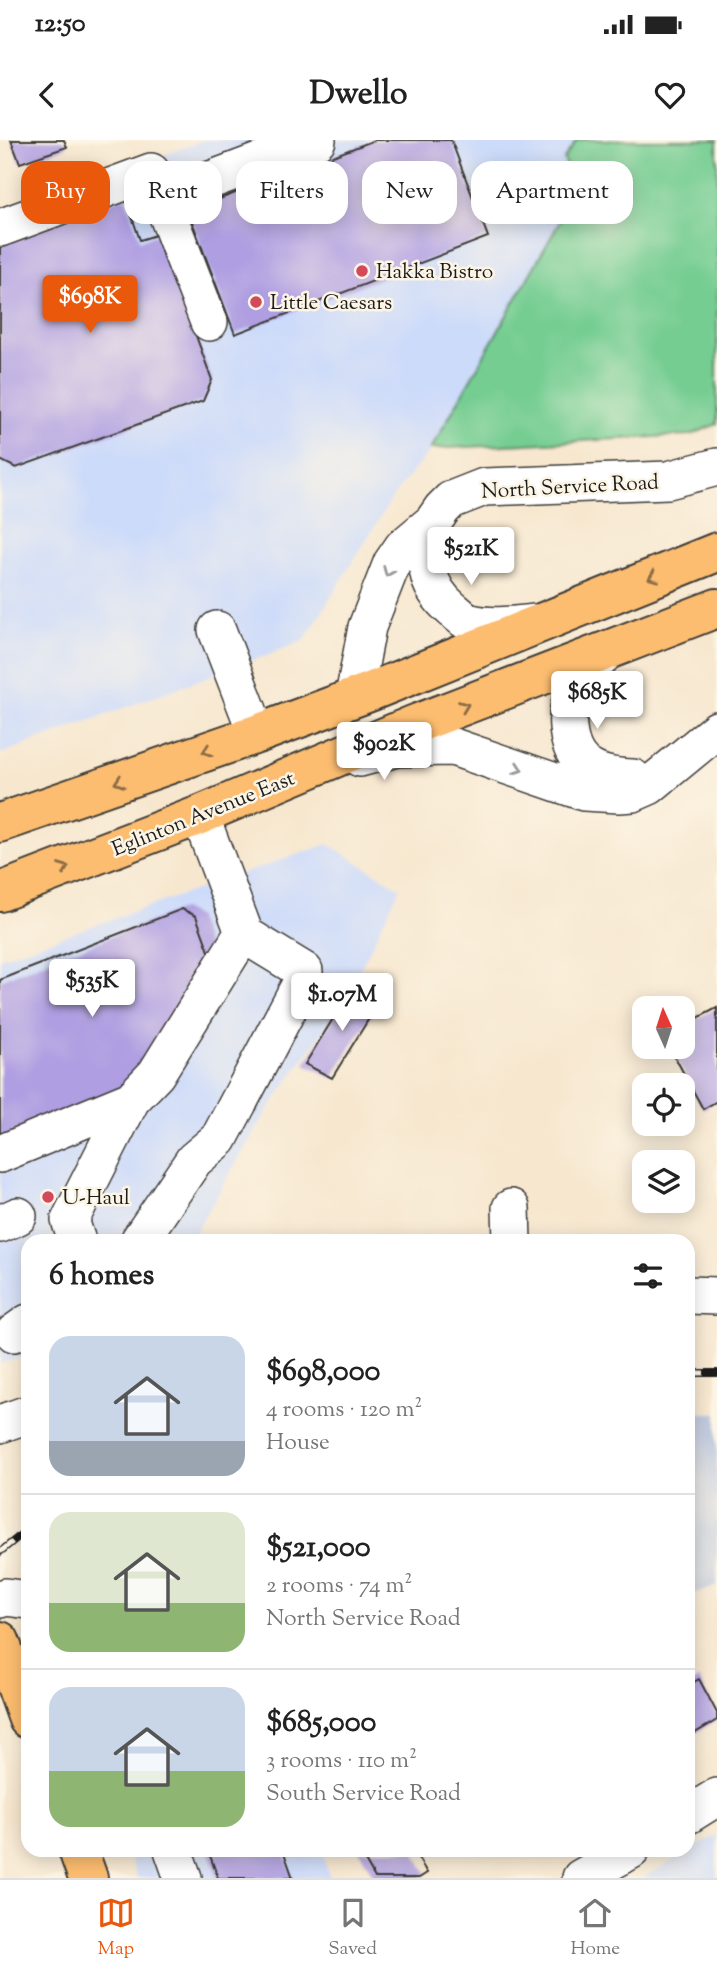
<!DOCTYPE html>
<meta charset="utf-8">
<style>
body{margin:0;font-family:"Sorts Mill Goudy",serif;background:#f2f2f2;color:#222;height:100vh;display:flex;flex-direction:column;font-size:26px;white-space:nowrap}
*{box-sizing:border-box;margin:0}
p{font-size:23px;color:#767676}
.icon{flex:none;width:38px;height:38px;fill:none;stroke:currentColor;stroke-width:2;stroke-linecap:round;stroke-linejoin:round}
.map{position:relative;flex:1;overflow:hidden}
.panel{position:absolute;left:21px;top:1094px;width:674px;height:623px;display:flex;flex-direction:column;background:#fff;border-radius:21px;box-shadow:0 4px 18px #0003}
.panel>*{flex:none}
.banner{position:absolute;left:21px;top:21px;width:676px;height:63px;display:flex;gap:14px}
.needle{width:46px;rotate:357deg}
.controls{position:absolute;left:632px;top:856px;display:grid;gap:14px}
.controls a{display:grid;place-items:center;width:63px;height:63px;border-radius:14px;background:#fff;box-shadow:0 4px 18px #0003;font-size:35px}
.price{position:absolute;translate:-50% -60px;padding:0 16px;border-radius:7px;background:#fff;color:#222;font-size:23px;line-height:46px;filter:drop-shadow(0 2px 4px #0008)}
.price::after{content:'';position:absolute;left:50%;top:42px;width:21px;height:16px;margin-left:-10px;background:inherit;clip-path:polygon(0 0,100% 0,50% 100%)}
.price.on{background:#ea580c;color:#fff}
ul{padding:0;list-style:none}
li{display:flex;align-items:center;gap:21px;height:175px;padding:0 28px}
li+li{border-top:2px solid #e0e0e0}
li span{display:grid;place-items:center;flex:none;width:196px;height:140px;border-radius:21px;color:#555}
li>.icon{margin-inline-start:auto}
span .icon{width:84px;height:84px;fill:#fffc;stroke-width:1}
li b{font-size:30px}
h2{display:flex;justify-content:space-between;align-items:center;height:84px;padding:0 28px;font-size:30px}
.tag{padding:0 24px;border-radius:21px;background:#fff;box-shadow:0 4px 18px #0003;font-size:24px;line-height:63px}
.tag.on{background:#ea580c;color:#fff}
.status{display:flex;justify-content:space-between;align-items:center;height:49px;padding:0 35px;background:#fff;direction:ltr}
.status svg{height:19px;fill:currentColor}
header{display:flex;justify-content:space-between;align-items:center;height:91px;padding:0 28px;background:#fff;font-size:32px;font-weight:700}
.menu{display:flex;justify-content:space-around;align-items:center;height:98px;border-top:2px solid #e0e0e0;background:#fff;font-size:19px;color:#767676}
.menu a{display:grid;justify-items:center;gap:4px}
.menu .on{color:#ea580c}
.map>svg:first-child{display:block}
.built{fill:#cddbfa}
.industrial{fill:#b9c5de}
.green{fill:#75cd92;stroke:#487457;stroke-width:2}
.building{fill:#af9ee2}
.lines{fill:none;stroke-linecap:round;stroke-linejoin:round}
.minor-casing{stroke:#3d3a37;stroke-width:40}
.major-casing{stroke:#3d3a37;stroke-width:42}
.minor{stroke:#fff;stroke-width:37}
.major{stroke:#fcbd6f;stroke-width:38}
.rail-casing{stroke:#1c1c1c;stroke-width:8}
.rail{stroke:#fcf5e5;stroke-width:5;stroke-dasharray:16;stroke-linecap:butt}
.oneway{stroke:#999}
.oneway2{stroke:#8c6c46}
.poi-dot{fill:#d1495b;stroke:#fcf5e5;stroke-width:2.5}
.labels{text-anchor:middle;stroke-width:5;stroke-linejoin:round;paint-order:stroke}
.poi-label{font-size:21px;fill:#1c1c1c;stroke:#fcf5e5;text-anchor:start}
.street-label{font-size:21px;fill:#1c1c1c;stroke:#fcf5e5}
</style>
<div class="status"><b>12:50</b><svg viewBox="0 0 49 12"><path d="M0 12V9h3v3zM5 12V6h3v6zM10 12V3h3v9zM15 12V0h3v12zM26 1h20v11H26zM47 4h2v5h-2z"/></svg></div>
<header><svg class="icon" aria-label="back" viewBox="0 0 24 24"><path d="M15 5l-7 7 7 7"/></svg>Dwello<svg class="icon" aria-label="heart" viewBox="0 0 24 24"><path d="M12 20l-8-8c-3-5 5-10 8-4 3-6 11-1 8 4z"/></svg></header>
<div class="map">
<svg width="717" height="1738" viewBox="0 0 717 1738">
<rect width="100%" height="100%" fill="#fcf5e5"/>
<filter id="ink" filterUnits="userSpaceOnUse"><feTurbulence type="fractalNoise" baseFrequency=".0143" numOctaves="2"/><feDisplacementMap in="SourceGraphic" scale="14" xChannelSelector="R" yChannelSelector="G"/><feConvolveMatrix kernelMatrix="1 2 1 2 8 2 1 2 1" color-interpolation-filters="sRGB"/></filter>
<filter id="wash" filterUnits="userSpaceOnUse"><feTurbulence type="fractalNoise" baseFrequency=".00686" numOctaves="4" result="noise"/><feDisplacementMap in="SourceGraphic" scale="28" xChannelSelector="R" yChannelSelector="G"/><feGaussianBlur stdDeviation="1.57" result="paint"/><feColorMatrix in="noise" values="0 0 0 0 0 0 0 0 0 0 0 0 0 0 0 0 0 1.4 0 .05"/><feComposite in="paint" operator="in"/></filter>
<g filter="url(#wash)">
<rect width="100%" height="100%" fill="#f7e7cf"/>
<path class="built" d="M204,0H577L564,19L576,53L431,309L394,355L304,501L0,614V75Z
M328,704L400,748L346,858L264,976L190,1101H28V1215L0,1224V818Z
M717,1695V1738H642Z
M127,1710H321L330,1738H137Z"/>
<path class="industrial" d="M688,1273H717V1445L688,1456Z"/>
<path class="green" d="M577,0H717V284L691,295L431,309L576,53L564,19Z"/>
<g id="blocks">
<path class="building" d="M11,0H64L67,7L20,23Z
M375,0H451L488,97L235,194L188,71Z
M125,57L140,100L159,94L212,240L203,261L16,328L0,320V101Z
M182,769L196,776L210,814L130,948L0,1001V840Z
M352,848L378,864L332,938L305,924Z
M717,868V961L703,969L669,906H682V886Z
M699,1539L717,1573V1580L695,1593L690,1584L688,1585V1545Z
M208,1710H283L293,1738H218Z
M359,1710H418L415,1713L427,1733L419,1738H375Z"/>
</g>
</g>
<g filter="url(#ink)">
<use href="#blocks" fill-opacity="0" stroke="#3d3a37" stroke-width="2"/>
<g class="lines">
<defs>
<path id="minor" d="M160,59L317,0
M0,88L151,32L209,182
M433,382C426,420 421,443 453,470C459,474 464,481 471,483C491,488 514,485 535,483
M217,490L257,594
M606,511C595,525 582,539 574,555C568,566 567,576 568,587C571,627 597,637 633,638
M354,557L367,487L392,423L403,407L433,382L442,369L451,360L484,347L668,340L717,327
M360,618L397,608L453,607L584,652L619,654L633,653L649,646L717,590
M200,675L245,795
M0,1014L131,960
M511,1068L512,1101
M0,1084L18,1076
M77,1101L70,1080L131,960L156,934L241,797L245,795L304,831V838L219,999L194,1020L139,1101
M688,1155L717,1156
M14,1193L28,1183
M0,1284L28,1274
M0,1459L6,1457L28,1460
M688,1675L717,1657
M173,1710L183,1738
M581,1738L631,1710"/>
<path id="major" d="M0,683L257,594L372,551L717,412
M0,752L200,675L413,585L717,468
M0,1501L28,1579
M78,1710L88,1738"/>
</defs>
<use href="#minor" class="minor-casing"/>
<use href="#major" class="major-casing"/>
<use href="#minor" class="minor"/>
<use href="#major" class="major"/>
<defs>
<path id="rail" d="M688,1233H717
M0,1412L28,1389"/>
</defs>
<use href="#rail" class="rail-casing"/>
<use href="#rail" class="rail"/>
</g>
<defs><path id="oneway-chevron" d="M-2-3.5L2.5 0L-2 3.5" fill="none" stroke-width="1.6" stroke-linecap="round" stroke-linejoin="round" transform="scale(1.75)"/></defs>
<g class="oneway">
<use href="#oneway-chevron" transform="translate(388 432) rotate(113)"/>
<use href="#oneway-chevron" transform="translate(518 629) rotate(19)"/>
</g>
<g class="oneway2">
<use href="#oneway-chevron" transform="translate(653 437) rotate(159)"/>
<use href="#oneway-chevron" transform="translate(464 566) rotate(-21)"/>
<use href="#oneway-chevron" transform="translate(207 611) rotate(161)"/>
<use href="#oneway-chevron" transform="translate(119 642) rotate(161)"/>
<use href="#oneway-chevron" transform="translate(64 728) rotate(-21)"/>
</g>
</g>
<g class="poi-dot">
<circle cx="362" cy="131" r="7"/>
<circle cx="256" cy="162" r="7"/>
<circle cx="48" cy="1057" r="7"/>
</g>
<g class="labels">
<g class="poi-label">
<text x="376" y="138">Hakka Bistro</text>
<text x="270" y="169">Little Caesars</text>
<text x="62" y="1064">U-Haul</text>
</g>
<g class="street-label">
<text transform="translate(570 346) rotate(-3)" y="7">North Service Road</text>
<text transform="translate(203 673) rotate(-22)" y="7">Eglinton Avenue East</text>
</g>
</g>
</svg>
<div class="controls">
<a><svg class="needle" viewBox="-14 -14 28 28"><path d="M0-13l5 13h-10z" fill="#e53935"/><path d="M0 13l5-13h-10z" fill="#767676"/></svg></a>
<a><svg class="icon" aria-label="locate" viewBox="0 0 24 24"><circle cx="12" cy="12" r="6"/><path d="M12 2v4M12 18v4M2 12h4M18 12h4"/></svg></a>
<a><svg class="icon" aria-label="layers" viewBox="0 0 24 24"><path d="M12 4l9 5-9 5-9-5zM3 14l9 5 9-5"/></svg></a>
</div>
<b class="price on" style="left:90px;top:195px">$698K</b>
<b class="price" style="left:471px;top:447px">$521K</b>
<b class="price" style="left:597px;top:591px">$685K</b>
<b class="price" style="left:384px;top:642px">$902K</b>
<b class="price" style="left:92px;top:879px">$535K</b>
<b class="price" style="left:342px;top:893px">$1.07M</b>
<div class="banner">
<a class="tag on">Buy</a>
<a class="tag">Rent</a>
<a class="tag">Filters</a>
<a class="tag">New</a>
<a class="tag">Apartment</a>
</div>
<section class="panel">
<h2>6 homes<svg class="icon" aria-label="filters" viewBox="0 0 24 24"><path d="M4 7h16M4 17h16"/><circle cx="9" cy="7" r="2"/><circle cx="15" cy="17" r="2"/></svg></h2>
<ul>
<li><span style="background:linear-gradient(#c9d6e8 75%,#9aa5b1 0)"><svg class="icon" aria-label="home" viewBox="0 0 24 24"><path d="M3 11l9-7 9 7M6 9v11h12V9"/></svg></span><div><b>$698,000</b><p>4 rooms · 120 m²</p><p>House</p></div></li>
<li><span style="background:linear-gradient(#dfe7d0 65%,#8fb573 0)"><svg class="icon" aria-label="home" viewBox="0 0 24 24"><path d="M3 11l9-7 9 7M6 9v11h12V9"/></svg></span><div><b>$521,000</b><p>2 rooms · 74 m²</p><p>North Service Road</p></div></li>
<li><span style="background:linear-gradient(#c9d6e8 60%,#8fb573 0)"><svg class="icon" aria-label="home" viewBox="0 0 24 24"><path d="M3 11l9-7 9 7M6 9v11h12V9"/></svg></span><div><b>$685,000</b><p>3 rooms · 110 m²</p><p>South Service Road</p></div></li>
</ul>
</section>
</div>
<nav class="menu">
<a class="on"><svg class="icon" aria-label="map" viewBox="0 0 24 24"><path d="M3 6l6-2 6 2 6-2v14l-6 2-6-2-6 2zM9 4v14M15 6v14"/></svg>Map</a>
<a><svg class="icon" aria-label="saved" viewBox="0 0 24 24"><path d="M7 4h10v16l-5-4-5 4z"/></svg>Saved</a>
<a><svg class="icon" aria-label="home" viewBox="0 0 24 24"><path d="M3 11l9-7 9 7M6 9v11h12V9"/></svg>Home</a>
</nav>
